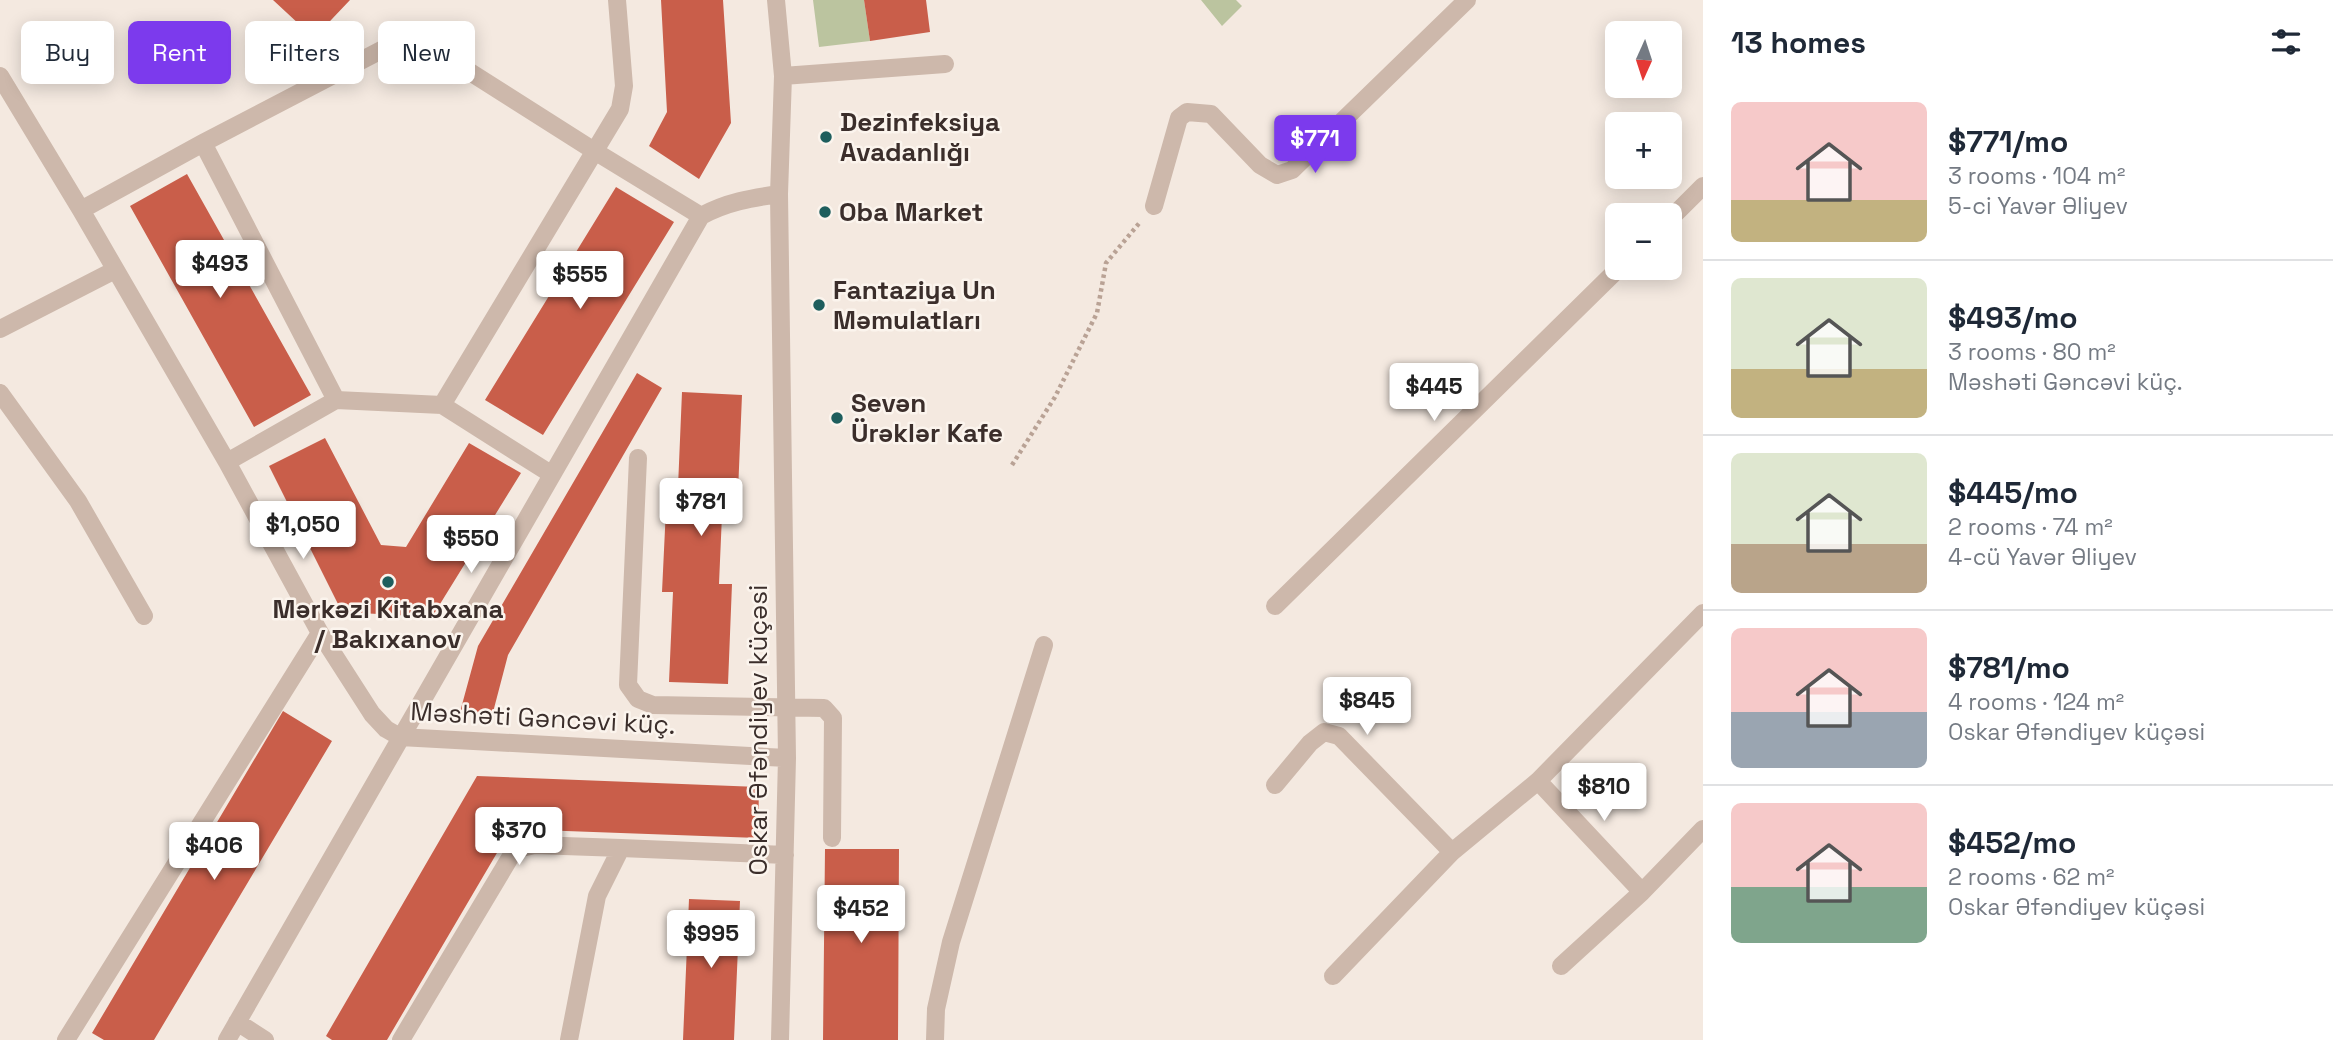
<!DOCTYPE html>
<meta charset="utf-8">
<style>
body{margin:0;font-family:"Space Grotesk",sans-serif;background:#f6f6f7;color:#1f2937;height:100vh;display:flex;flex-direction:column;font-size:26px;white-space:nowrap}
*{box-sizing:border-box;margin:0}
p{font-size:23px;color:#747a83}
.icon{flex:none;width:38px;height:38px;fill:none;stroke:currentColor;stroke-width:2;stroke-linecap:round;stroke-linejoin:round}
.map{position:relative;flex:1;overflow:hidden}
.sheet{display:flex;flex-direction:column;background:#fff;width:630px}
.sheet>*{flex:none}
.top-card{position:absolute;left:21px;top:21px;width:665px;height:63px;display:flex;gap:14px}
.needle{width:46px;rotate:183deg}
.tools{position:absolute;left:1605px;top:21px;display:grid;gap:14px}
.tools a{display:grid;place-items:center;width:77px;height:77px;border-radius:10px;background:#fff;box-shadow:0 4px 18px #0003;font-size:35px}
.price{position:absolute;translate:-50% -60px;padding:0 16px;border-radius:7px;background:#fff;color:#222;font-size:23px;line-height:46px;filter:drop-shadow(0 2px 4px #0008)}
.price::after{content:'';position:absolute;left:50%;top:42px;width:21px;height:16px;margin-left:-10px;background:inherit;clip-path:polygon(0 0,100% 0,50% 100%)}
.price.active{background:#7c3aed;color:#fff}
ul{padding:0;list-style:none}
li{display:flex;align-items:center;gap:21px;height:175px;padding:0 28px}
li+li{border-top:2px solid #e0e1e3}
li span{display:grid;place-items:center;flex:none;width:196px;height:140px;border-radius:10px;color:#555}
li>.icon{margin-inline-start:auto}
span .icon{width:84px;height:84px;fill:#fffc;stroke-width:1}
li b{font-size:30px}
h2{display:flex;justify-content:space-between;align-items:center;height:84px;padding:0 28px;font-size:30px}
.chip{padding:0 24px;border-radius:10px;background:#fff;box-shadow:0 4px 18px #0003;font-size:24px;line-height:63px}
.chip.active{background:#7c3aed;color:#fff}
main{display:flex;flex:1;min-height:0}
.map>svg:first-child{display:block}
.green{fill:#bbc49f}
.building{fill:#c95e4a}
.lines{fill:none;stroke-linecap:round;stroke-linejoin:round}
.path{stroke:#b9a295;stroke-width:4.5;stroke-dasharray:3.5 3.5;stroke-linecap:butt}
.minor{stroke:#cdb8ab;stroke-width:18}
.poi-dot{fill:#1e5e5d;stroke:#fbf4ed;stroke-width:2.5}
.labels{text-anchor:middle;stroke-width:5;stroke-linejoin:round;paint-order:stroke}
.poi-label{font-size:26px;font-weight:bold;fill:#3b2e2b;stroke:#fbf4ed;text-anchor:start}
.street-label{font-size:26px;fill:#3b2e2b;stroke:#fbf4ed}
</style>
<main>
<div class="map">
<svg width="1703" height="1040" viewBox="0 0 1703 1040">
<rect width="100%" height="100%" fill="#f4e9e0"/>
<path class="green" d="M813,0H864L870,41L819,47Z
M1201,0H1236L1242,6L1222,26Z"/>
<path class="building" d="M273,0H350L314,38Z
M661,0H723L731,123L699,179L649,146L667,112Z
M864,0H926L930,32L870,41Z
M187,174L311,395L254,427L130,206Z
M616,187L674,222L543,435L485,400Z
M637,373L662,388L508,655L492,716L460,712L478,646Z
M682,392L742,395L738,492H723L719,584H732L728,684L669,682L673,592H662L667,487H678Z
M325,438L381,545L406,547L469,443L521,473L432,617L342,612L269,466Z
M283,711L332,741L154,1040H104L92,1033Z
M477,776L759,787L758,838L511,829L387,1040H332L326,1036Z
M825,849H899L898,1040H823Z
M689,899L740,901L734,1040H683Z"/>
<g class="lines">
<path class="path" d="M1012,465L1055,397L1097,313L1106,263L1141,221"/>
<path class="minor" d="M776,0L783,76L779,194L787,758L780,1040
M0,76L81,210L227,462L320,633L372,714L386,729L400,737L787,758
M783,76L945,64
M203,143L336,400L442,405L620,109L624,86L617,0
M1154,206L1179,118L1187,112L1211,114L1260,165L1277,175L1292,170L1467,0
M81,210L203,143L391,45L410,41L429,46L596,152L701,216
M1670,219L1703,186
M0,329L115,270
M0,393L78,501L144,616
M442,405L551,474
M638,458L628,685L638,699L653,705L824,708L833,718L832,838
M227,462L336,400
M1275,606L1619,268
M1538,781L1642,892
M1275,785L1310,743L1324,732L1339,736L1452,852
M1561,966L1642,892L1703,829
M1333,976L1452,852L1538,781L1703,613
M237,1022L265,1040
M66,1040L320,633
M227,1040L701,216C727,202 751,198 779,194
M401,1040L511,856L521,848L535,845L621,848
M569,1040L597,896L621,848L785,855
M935,1040L936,1009L951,942L1044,645"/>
</g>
<g class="poi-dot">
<circle cx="826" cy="137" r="7"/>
<circle cx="825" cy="212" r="7"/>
<circle cx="819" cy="305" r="7"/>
<circle cx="837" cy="418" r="7"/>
<circle cx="388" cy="582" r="7"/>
</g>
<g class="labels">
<g class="poi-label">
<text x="840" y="131">Dezinfeksiya<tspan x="840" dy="30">Avadanlığı</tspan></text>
<text x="839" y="221">Oba Market</text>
<text x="833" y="299">Fantaziya Un<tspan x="833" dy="30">Məmulatları</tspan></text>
<text x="851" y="412">Sevən<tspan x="851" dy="30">Ürəklər Kafe</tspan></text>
<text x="388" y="618" text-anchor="middle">Mərkəzi Kitabxana<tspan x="388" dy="30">/ Bakıxanov</tspan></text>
</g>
<g class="street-label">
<text transform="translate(543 718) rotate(3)" y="9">Məshəti Gəncəvi küç.</text>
<text transform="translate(758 730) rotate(-90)" y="9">Oskar Əfəndiyev küçəsi</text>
</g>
</g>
</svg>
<div class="tools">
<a><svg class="needle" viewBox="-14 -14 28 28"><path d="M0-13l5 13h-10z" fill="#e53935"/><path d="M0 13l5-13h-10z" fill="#747a83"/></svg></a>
<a>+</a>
<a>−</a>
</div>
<b class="price active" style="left:1315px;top:175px">$771</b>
<b class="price" style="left:220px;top:300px">$493</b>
<b class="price" style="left:580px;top:311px">$555</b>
<b class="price" style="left:1434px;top:423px">$445</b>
<b class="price" style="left:701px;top:538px">$781</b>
<b class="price" style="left:303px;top:561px">$1,050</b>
<b class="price" style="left:471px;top:575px">$550</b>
<b class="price" style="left:1367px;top:737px">$845</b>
<b class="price" style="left:1604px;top:823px">$810</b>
<b class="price" style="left:519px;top:867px">$370</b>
<b class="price" style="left:214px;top:882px">$406</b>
<b class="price" style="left:861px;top:945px">$452</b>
<b class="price" style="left:711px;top:970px">$995</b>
<div class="top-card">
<a class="chip">Buy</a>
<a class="chip active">Rent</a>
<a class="chip">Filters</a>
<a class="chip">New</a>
</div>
</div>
<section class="sheet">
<h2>13 homes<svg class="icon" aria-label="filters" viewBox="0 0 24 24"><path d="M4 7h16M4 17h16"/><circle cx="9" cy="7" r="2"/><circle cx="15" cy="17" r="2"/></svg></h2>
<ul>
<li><span style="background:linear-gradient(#f6c9c9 70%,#c2b280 0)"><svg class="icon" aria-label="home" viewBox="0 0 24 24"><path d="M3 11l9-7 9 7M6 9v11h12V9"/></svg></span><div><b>$771/mo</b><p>3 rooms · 104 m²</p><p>5-ci Yavər Əliyev</p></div></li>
<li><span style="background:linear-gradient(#dfe7d0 65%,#c2b280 0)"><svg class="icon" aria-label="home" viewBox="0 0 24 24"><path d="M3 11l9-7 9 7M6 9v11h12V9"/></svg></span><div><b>$493/mo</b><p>3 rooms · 80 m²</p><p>Məshəti Gəncəvi küç.</p></div></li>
<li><span style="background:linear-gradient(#dfe7d0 65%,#b9a48a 0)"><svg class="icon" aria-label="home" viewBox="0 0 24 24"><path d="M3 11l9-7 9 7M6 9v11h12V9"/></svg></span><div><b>$445/mo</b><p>2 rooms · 74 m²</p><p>4-cü Yavər Əliyev</p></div></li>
<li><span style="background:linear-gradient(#f6c9c9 60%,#9aa5b1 0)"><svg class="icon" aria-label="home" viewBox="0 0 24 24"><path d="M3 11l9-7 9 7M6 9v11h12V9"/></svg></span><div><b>$781/mo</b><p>4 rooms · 124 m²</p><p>Oskar Əfəndiyev küçəsi</p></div></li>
<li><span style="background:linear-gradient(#f6c9c9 60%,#7fa58c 0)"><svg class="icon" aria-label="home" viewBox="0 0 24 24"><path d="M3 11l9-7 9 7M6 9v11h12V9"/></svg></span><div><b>$452/mo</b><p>2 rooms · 62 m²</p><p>Oskar Əfəndiyev küçəsi</p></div></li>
</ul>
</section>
</main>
